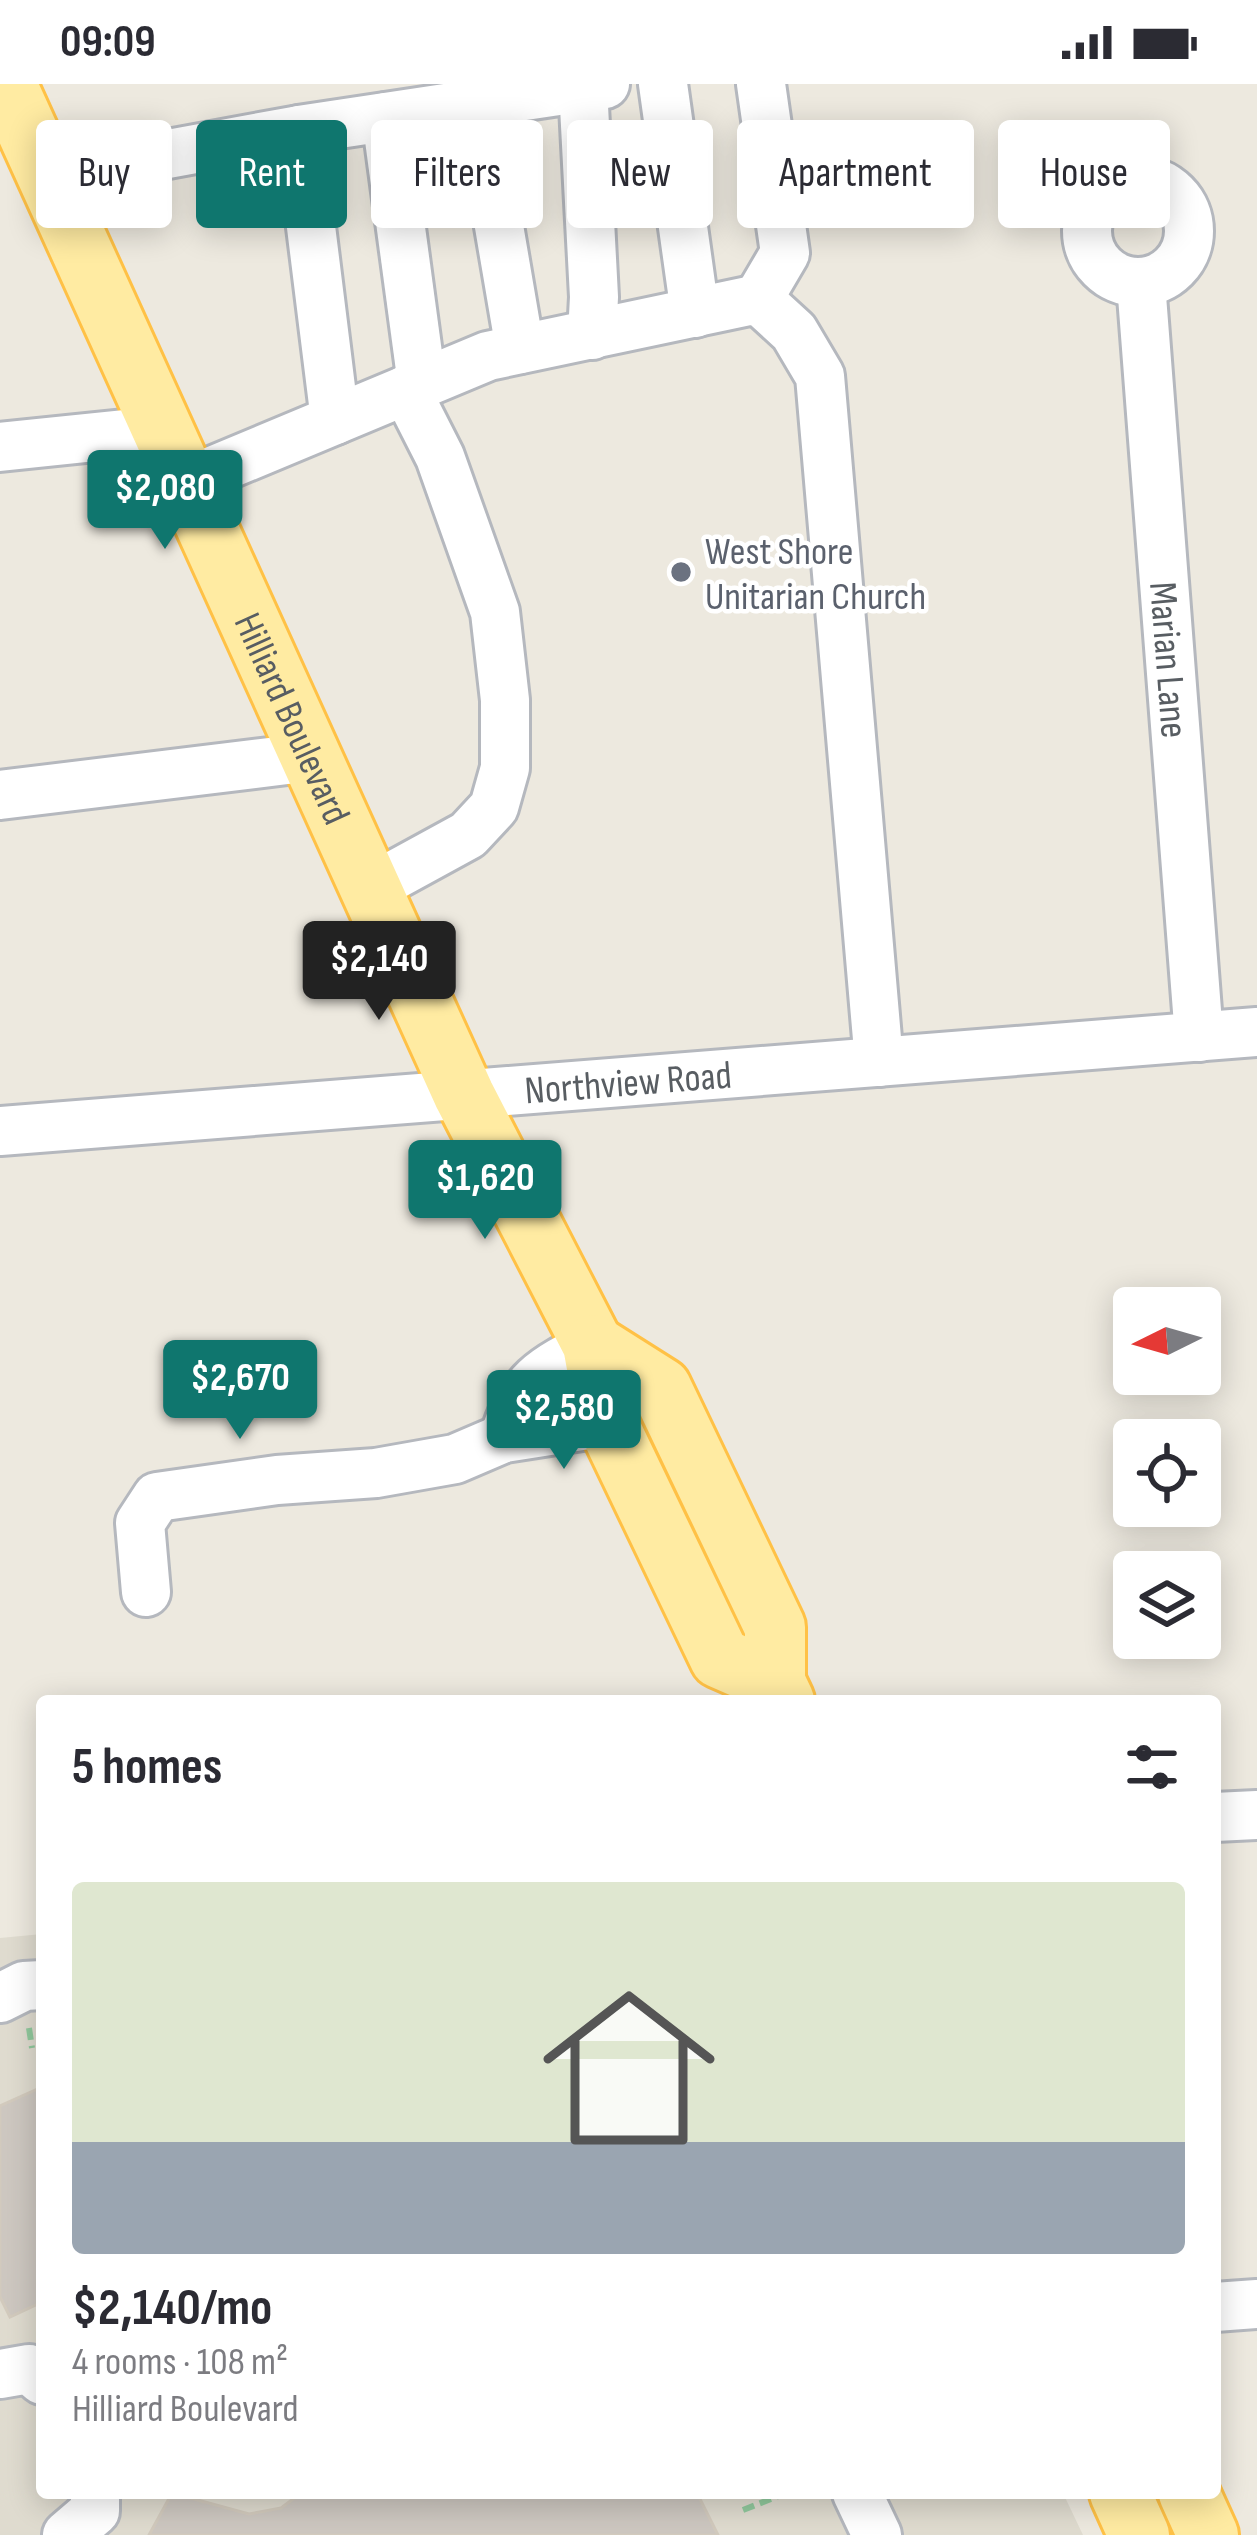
<!DOCTYPE html>
<meta charset="utf-8">
<style>
body{margin:0;font-family:"Sofia Sans Condensed",sans-serif;background:#f7f7f7;color:#2b2b33;height:100vh;display:flex;flex-direction:column;font-size:45px;white-space:nowrap}
*{box-sizing:border-box;margin:0}
p{font-size:39px;color:#7c7c81}
.icon{flex:none;width:66px;height:66px;fill:none;stroke:currentColor;stroke-width:2;stroke-linecap:round;stroke-linejoin:round}
.map{position:relative;flex:1;overflow:hidden}
.sheet{position:absolute;left:36px;top:1611px;width:1185px;height:804px;display:flex;flex-direction:column;background:#fff;border-radius:12px;box-shadow:0 6px 30px #0003}
.sheet>*{flex:none}
.hud{position:absolute;left:36px;top:36px;width:1185px;height:108px;display:flex;gap:24px}
.needle{width:78px;rotate:265deg}
.fabs{position:absolute;left:1113px;top:1203px;display:grid;gap:24px}
.fabs a{display:grid;place-items:center;width:108px;height:108px;border-radius:12px;background:#fff;box-shadow:0 6px 30px #0003;font-size:60px}
.price{position:absolute;translate:-50% -102px;padding:0 27px;border-radius:12px;background:#0f766e;color:#fff;font-size:39px;line-height:78px;filter:drop-shadow(0 3px 6px #0008)}
.price::after{content:'';position:absolute;left:50%;top:72px;width:36px;height:27px;margin-left:-18px;background:inherit;clip-path:polygon(0 0,100% 0,50% 100%)}
.price.on{background:#222;color:#fff}
ul{padding:0;list-style:none}
li{display:grid;align-content:center;gap:24px;height:636px;padding:0 36px}
li+li{border-top:3px solid #e1e1e2}
li span{display:grid;place-items:center;height:372px;border-radius:12px;color:#555}
li>.icon{margin-inline-start:auto}
span .icon{width:216px;height:216px;fill:#fffc;stroke-width:1}
li b{font-size:51px}
h2{display:flex;justify-content:space-between;align-items:center;height:144px;padding:0 36px;font-size:51px}
.chip{padding:0 42px;border-radius:12px;background:#fff;box-shadow:0 6px 30px #0003;font-size:42px;line-height:108px}
.chip.on{background:#0f766e;color:#fff}
.status{display:flex;justify-content:space-between;align-items:center;height:84px;padding:0 60px;background:#fff;direction:ltr}
.status svg{height:33px;fill:currentColor}
.map>svg:first-child{display:block}
.education{fill:#dfdbcf}
.green{fill:#bae8b8}
.building{fill:#cdc7c0;stroke:#d2cabd;stroke-width:3}
.lines{fill:none;stroke-linecap:round;stroke-linejoin:round}
.minor-casing{stroke:#b5b8be;stroke-width:54}
.major-casing{stroke:#ffc146;stroke-width:66}
.path{stroke:#91c99d;stroke-width:6;stroke-dasharray:12 6;stroke-linecap:butt}
.minor{stroke:#fff;stroke-width:48}
.major{stroke:#ffeba2;stroke-width:60}
.worship-dot{fill:#6b7280;stroke:#fff;stroke-width:4.5}
.labels{text-anchor:middle;stroke-width:9;stroke-linejoin:round;paint-order:stroke}
.worship-label{font-size:39px;fill:#5b616d;stroke:#fff;text-anchor:start}
.street-label{font-size:39px;fill:#585d62;stroke:#fff}
</style>
<div class="status"><b>09:09</b><svg viewBox="0 0 49 12"><path d="M0 12V9h3v3zM5 12V6h3v6zM10 12V3h3v9zM15 12V0h3v12zM26 1h20v11H26zM47 4h2v5h-2z"/></svg></div>
<div class="map">
<svg width="1257" height="2451" viewBox="0 0 1257 2451">
<rect width="100%" height="100%" fill="#ede9df"/>
<path class="education" d="M42,1850V2409H1063L1083,2451H0V1854Z"/>
<path class="green" d="M646,1332L725,1502L719,1503L636,1338Z"/>
<path class="building" d="M42,2003V2218L10,2233L0,2213V2022Z
M172,2409L249,2430L281,2424L301,2409H697L718,2451H149Z"/>
<g class="lines">
<defs>
<g id="minor">
<path d="M663,0L695,229"/>
<path d="M583,3L594,213L592,251"/>
<path d="M478,19L520,265"/>
<path d="M386,33L422,300"/>
<path d="M299,46L335,336"/>
<path d="M48,92L299,46L605,0"/>
<circle cx="1138" cy="147" r="51"/>
<path id="s1" d="M1141,199L1199,953"/>
<path d="M758,215L785,169L761,0"/>
<path d="M0,363L163,346"/>
<path d="M186,398L488,272L758,215L794,248L820,292L879,978"/>
<path d="M0,711L311,673"/>
<path d="M371,804L468,751L494,723L505,684V616L495,528L440,373L406,306"/>
<path id="s2" d="M0,1047L1257,948"/>
<path d="M504,1354C521,1297 543,1286 593,1261"/>
<path d="M146,1508L140,1439L157,1413L277,1396L376,1389L455,1375L504,1354L607,1338"/>
<path d="M1215,1733L1257,1731"/>
<path d="M0,1914L24,1902L42,1901"/>
<path d="M1215,2223L1257,2220"/>
<path d="M0,2290L29,2285L42,2296"/>
<path d="M857,2409L877,2451"/>
<path d="M67,2451L95,2427V2409"/>
</g>
<g id="major">
<path id="s3" d="M6,0L464,1011L593,1261L607,1338L720,1574L775,1598"/>
<path d="M593,1261L661,1304L775,1543V1598L784,1617"/>
<path d="M1120,2409L1139,2451"/>
<path d="M1189,2409L1208,2451"/>
</g>
</defs>
<use href="#minor" class="minor-casing"/>
<use href="#major" class="major-casing"/>
<path class="path" d="M29,1944L32,1964
M743,2426L786,2409"/>
<use href="#minor" class="minor"/>
<use href="#major" class="major"/>
</g>
<circle class="worship-dot" cx="681" cy="488" r="12"/>
<g class="labels">
<g class="worship-label">
<text x="705" y="480">West Shore<tspan x="705" dy="45">Unitarian Church</tspan></text>
</g>
<g class="street-label">
<text dy="14" stroke="none"><textPath href="#s1" startOffset="378">Marian Lane</textPath></text>
<text dy="14" stroke="none"><textPath href="#s3" startOffset="696">Hilliard Boulevard</textPath></text>
<text dy="14" stroke="none"><textPath href="#s2" startOffset="630">Northview Road</textPath></text>
</g>
</g>
</svg>
<div class="fabs">
<a><svg class="needle" viewBox="-14 -14 28 28"><path d="M0-13l5 13h-10z" fill="#e53935"/><path d="M0 13l5-13h-10z" fill="#7c7c81"/></svg></a>
<a><svg class="icon" aria-label="locate" viewBox="0 0 24 24"><circle cx="12" cy="12" r="6"/><path d="M12 2v4M12 18v4M2 12h4M18 12h4"/></svg></a>
<a><svg class="icon" aria-label="layers" viewBox="0 0 24 24"><path d="M12 4l9 5-9 5-9-5zM3 14l9 5 9-5"/></svg></a>
</div>
<b class="price" style="left:165px;top:468px">$2,080</b>
<b class="price on" style="left:379px;top:939px">$2,140</b>
<b class="price" style="left:485px;top:1158px">$1,620</b>
<b class="price" style="left:240px;top:1358px">$2,670</b>
<b class="price" style="left:564px;top:1388px">$2,580</b>
<div class="hud">
<a class="chip">Buy</a>
<a class="chip on">Rent</a>
<a class="chip">Filters</a>
<a class="chip">New</a>
<a class="chip">Apartment</a>
<a class="chip">House</a>
</div>
<section class="sheet">
<h2>5 homes<svg class="icon" aria-label="filters" viewBox="0 0 24 24"><path d="M4 7h16M4 17h16"/><circle cx="9" cy="7" r="2"/><circle cx="15" cy="17" r="2"/></svg></h2>
<ul>
<li><span style="background:linear-gradient(#dfe7d0 70%,#9aa5b1 0)"><svg class="icon" aria-label="home" viewBox="0 0 24 24"><path d="M3 11l9-7 9 7M6 9v11h12V9"/></svg></span><div><b>$2,140/mo</b><p>4 rooms · 108 m²</p><p>Hilliard Boulevard</p></div></li>
</ul>
</section>
</div>
